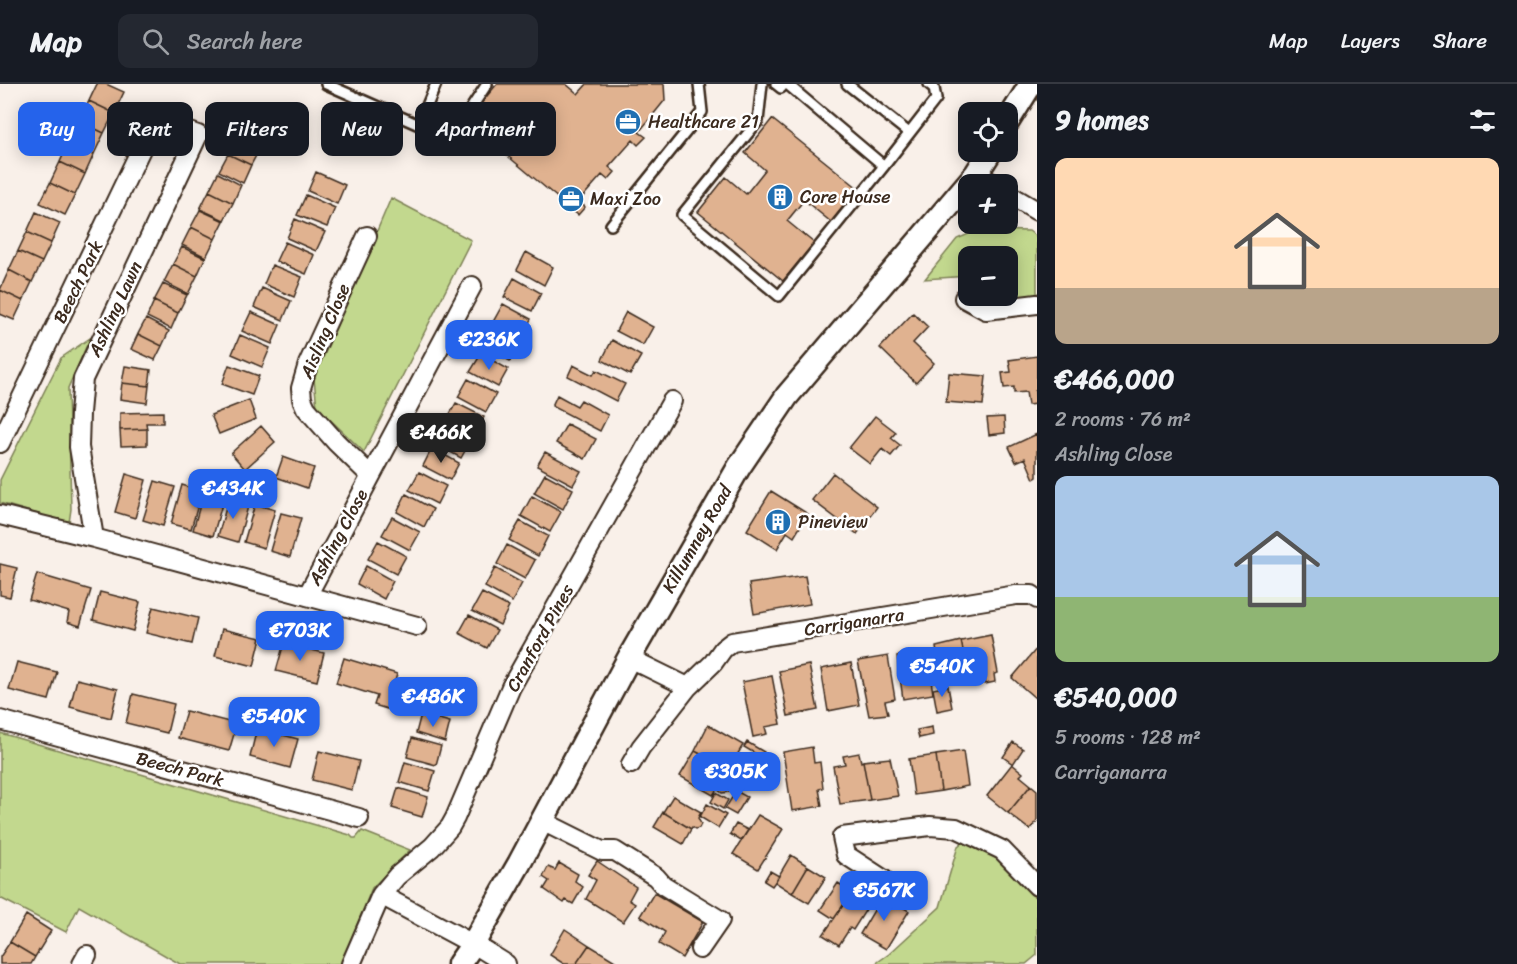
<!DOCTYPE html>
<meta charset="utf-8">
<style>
body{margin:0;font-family:Sriracha,sans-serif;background:#242831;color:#f1f3f6;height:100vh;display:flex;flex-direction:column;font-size:22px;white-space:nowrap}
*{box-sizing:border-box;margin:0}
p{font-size:20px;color:#9ea1a6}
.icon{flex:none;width:33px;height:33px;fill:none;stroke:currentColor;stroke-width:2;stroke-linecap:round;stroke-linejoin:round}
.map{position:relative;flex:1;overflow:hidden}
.sheet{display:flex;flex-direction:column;background:#171b24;width:480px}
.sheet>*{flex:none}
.hud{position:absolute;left:18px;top:18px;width:570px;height:54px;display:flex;gap:12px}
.tools{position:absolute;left:958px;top:18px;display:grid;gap:12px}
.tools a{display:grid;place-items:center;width:60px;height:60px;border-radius:12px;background:#171b24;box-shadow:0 3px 15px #0003;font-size:30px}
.price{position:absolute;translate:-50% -51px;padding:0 14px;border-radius:12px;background:#2563eb;color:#fff;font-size:20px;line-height:39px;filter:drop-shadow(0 2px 3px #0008)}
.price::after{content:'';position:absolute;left:50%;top:36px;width:18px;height:14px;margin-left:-9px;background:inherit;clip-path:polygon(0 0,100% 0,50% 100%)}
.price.active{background:#222;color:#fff}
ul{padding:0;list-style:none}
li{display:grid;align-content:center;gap:12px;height:318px;padding:0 18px}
li span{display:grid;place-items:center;height:186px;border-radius:12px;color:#555}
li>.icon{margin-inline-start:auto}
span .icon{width:108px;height:108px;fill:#fffc;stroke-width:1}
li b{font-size:26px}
h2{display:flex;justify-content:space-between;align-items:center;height:72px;padding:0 18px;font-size:26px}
.tag{padding:0 21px;border-radius:12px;background:#171b24;box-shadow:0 3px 15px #0003;font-size:21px;line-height:54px}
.tag.active{background:#2563eb;color:#fff}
header{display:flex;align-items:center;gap:36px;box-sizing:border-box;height:84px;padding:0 30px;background:#171b24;border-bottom:2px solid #363941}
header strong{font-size:28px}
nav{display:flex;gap:33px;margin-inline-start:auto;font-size:21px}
.search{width:420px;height:54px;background:#242831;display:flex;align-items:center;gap:15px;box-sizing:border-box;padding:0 21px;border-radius:12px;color:#9ea1a6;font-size:22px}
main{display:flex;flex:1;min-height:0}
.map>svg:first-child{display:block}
.green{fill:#c2d88e;stroke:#7e8156;stroke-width:1.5}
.building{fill:#e0b290;stroke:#3b2a1e;stroke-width:1.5}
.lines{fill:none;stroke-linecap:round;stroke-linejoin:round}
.service-casing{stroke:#3b2a1e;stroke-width:14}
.minor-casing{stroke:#3b2a1e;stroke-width:22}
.tertiary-casing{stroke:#3b2a1e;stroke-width:27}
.service{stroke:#fff;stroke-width:9}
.minor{stroke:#fff;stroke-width:18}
.tertiary{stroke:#fff;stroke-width:22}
.labels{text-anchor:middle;stroke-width:5;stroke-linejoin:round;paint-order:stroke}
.poi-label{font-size:18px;fill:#3b2a1e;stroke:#fff;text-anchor:start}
.street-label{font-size:18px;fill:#3b2a1e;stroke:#fff}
</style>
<header>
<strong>Map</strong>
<div class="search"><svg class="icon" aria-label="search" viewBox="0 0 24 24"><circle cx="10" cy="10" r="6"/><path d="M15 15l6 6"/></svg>Search here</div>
<nav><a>Map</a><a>Layers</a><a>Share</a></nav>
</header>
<main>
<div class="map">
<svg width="1037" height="880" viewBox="0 0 1037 880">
<rect width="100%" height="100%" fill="#f9f0e9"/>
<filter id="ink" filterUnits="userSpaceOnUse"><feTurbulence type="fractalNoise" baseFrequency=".0167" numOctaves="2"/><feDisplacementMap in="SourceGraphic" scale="12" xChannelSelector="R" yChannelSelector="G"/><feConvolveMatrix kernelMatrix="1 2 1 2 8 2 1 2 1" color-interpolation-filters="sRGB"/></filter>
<g filter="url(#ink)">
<path class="green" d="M391,114L471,156L364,368L317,323L314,295Z
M978,146L1029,147L1037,153V211L1002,215L996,212H1008V172H969V192L925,195L957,155Z
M90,254L68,304L71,425L69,439L0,419V396L61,274Z
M0,649L350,751L353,754H356L362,747L410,766L372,804L341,880H180L79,822L66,848L0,814Z
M966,756C988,769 1026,790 1036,815C1037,823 1037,860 1037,871L1026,880H875L889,870L940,823L958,762Z"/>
<path class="building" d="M97,0H106L124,8L114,29L89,17Z
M497,0H566L578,10L587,0H664L665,16L639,48L646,53L638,61L633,56L609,83L615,88L608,96L602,91L579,117L585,123L578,131L466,37Z
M89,17L114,29L104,49L79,37Z
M772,35L858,104L831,138L804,116L787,137L814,159L783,197L698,128L726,93L746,110L765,86L745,69Z
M79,37L104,49L94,70L69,58Z
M236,52L260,64L251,81L228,70Z
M69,58L94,70L85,90L60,78Z
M228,70L251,81L243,99L219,87Z
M60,78L85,90L75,111L50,99Z
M316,88L345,101L337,120L308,107Z
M218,89L241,101L233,119L209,107Z
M50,99L75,111L65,131L40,119Z
M209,107L233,119L224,136L200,125Z
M306,111L335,124L327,143L297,131Z
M200,126L224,137L215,155L191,143Z
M36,128L60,139L51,159L27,148Z
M295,135L325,148L316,167L287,154Z
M191,143L215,155L206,173L182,161Z
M27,148L51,159L42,178L18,167Z
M285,158L314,171L306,190L276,177Z
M182,163L205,174L197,192L173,180Z
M18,167L42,178L32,198L9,186Z
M526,168L553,183L544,201L517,186Z
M173,180L197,192L188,210L164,198Z
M272,181L302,193L294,213L264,200Z
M9,186L32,198L23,217L0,206Z
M514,194L541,209L532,227L504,213Z
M163,200L187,211L178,229L154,217Z
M262,204L291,217L283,236L254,223Z
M0,206L23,217L14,236L0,230Z
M154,217L178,229L171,245L147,233Z
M503,220L531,235L521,253L493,238Z
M251,228L280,241L272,260L242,247Z
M626,228L653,243L643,261L616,247Z
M913,229L928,243L913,259L934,279L916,299L880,264Z
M146,235L169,247L162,262L138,250Z
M492,245L519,259L510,277L483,263Z
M138,250L162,262L155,276L131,265Z
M240,251L270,264L262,283L232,270Z
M612,256L641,272L630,291L602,276Z
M481,270L508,285L498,303L470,288Z
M1037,272V307H1035L1036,320L1028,321L1026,308L1014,309V303L1004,304L1002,289L1011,288L1009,276Z
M229,281L259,292L252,311L222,300Z
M573,281L593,291L596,286L625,300L616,317L568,292Z
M125,282L151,286L149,302L122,299Z
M949,289L986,292L983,321L946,318Z
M468,295L496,310L486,328L458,313Z
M122,299L149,302L147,319L120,315Z
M557,311L577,322L581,316L608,331L600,347L552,322Z
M249,316L256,335L219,350L211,331Z
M456,319L484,333L474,352L446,337Z
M163,328V339H146L147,345L120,346V329Z
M875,332L896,348L891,354L900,361L891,372L882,365L870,380L849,364Z
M1004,333L1005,349L989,351L987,334Z
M567,340L596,355L585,375L556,359Z
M261,342L275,358L245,385L231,369Z
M444,342L471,356L461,374L434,359Z
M147,345V361L121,362L120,346Z
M1037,350V393L1034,395L1025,374L1016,378L1009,363Z
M432,364L459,379L450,396L423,382Z
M545,368L581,387L573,401L537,382Z
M283,373L314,384L307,404L276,393Z
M419,388L446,402L437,420L409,406Z
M833,389L877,423L857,450L812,416Z
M126,390L146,396L135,434L115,428Z
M545,390L573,405L563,425L534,409Z
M155,397L175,403L163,442L143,436Z
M182,401L202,407L191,445L171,440Z
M204,407L224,413L213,452L193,446Z
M771,407L808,430L794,453L787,448L777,465L747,446Z
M406,410L433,425L424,443L397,428Z
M532,412L561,428L550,448L521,432Z
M229,413L249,419L238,458L218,452Z
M255,420L275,426L264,464L244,458Z
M281,429L301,434L290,473L270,467Z
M392,433L420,448L410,466L382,451Z
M520,437L548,452L538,472L509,456Z
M378,457L406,472L396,490L368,475Z
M507,461L535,476L525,495L497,480Z
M0,480L17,484L10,513L0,511Z
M366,482L393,497L384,515L357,500Z
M495,484L522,499L512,518L485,503Z
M37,490L91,506L80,542L67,538L69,528L29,516Z
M805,492L810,520L754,530L749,500Z
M100,508L140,518L133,547L93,536Z
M482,509L509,523L500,541L472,527Z
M153,523L198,534L192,560L146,549Z
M469,531L497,546L487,564L459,549Z
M222,545L261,554L254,582L215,572Z
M991,551L998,589L994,590L995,598L985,600L983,592L969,594L961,557Z
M961,557L969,594L941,598L936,563Z
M284,559L324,569L317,597L276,587Z
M1037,564V612L1035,614L1012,594Z
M927,568L933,610L903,615L897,572Z
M888,572L895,615L885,617L888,630L869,632L858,577Z
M344,574L397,590L387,625L374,621L377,612L336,599Z
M17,578L57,588L49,616L9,606Z
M851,579L859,621L828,627L821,585Z
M809,581L818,626L788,632L779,587Z
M772,592L781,640L765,643L767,650L753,653L742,598Z
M77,595L118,605L111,634L70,623Z
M948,602L952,624L937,627L933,605Z
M431,604L460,613L455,632L425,623Z
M133,610L174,620L167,649L126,639Z
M186,627L237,640L229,667L178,654Z
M421,630L450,638L445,658L416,649Z
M708,641L743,661L736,673L742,675L735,688L695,667Z
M932,643L933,651L919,654L917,646Z
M257,644L298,655L290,684L250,673Z
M412,654L441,662L436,681L407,673Z
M747,658L764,668L761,673L744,663Z
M1013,658L1023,665L1013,680L1003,673Z
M812,663L814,679L820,678L823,704L819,705L822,722L792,727L783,668Z
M319,667L359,677L352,706L312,696Z
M695,667L728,685L723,693L730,696L732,702L729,708L722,709L717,705L713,711L680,692Z
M963,667L968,702L941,707L936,671Z
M859,669L861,678L863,677L870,716L840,720L833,682L845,680L843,672Z
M936,671L941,707L914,711L909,675Z
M890,674L898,712L870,716L863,677Z
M405,678L435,687L429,707L399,698Z
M1012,680L1023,689L1020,692L1031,701L1008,729L987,712Z
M1031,701L1037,706V737L1030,746L1008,729Z
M398,704L428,713L422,733L392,724Z
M736,707L747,713L736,731L725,725Z
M716,709L728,716L723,725L711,718Z
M673,712L701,728L698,734L701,740L699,744L695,745L692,743L691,745L663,728Z
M707,720L726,731L718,744L700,733Z
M663,728L691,745L683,760L654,743Z
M758,731L783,745L758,785L733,770Z
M736,740L748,746L741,757L730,750Z
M791,771L808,782L792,809L775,798Z
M597,777L636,803L629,816L635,820L623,838L586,815L596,796L588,791Z
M559,779L578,790L575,797L583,803L573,820L566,816L564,819L544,805L549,797L543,793L548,783L555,786Z
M808,782L826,793L809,819L792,809Z
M770,787L779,792L772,802L764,797Z
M838,799L852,808L834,835L820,826Z
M852,808L870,819L853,846L850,844L839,861L823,851Z
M654,809L703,838L682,874L659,860L665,848L640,832Z
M883,811L909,827L886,865L860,850Z
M26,831L51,847L35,873L10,858Z
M565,845L589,861L576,880H564L550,871Z
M10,858L35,873L31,880H0V873Z
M589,861L620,880H576Z"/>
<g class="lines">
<defs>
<path id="service" d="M326,0L419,41L436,0
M762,0L758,37L682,131L779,212L884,82L936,15L934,4L929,0
M776,0L781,4L784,0
M787,0L884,82
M847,0L909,49
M466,32L487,0
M611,141L702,28L699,0"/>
<path id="minor" d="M976,90L994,100
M1008,110L1037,127
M367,152L308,280L301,304L302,315L306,324L336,358L371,392
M964,214L986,226L1037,220
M0,359L155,36L198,51L83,295L80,329L79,363L94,454
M0,431L94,454L417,542
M307,512L472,202
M629,574L688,603
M0,636L359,734
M631,680L641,663L688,603L713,579L723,565L732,558L1016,511H1032L1037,515
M542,737L602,767H615L656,793L663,801L720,836L700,865
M883,795L846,771L842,753L930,742L956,744L1002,766L1037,802
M381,811L397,792L432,763L450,743L455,734L511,603L672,317
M82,880L87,871
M351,880L381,811L482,865L506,880"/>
<path id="tertiary" d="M1008,37L1031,0
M459,880L473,860L519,780L629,574L739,383L787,312L976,90L990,68"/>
</defs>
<use href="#service" class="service-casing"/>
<use href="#minor" class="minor-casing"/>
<use href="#tertiary" class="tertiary-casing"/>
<use href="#service" class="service"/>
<use href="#minor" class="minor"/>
<use href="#tertiary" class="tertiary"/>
</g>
</g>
<defs>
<symbol id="office-disc" viewBox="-11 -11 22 22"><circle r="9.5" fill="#1f6fb2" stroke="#fff"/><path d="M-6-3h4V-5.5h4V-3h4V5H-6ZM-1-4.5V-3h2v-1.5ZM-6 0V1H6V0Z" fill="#fff"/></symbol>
<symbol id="building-disc" viewBox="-11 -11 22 22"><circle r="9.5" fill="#1f6fb2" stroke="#fff"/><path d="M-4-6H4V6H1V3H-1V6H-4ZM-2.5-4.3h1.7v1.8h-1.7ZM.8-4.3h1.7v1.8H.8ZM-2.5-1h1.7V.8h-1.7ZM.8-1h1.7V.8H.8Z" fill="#fff"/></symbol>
</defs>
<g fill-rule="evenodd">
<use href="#office-disc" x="613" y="23" width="30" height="30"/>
<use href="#building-disc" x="765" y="98" width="30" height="30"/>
<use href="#office-disc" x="556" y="100" width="30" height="30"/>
<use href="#building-disc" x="763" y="423" width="30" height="30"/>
</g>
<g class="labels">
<g class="poi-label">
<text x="648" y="44">Healthcare 21</text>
<text x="800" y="119">Core House</text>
<text x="590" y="121">Maxi Zoo</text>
<text x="798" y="444">Pineview</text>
</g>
<g class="street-label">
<text transform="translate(78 198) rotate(-64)" y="6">Beech Park</text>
<text transform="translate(115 225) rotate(-65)" y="6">Ashling Lawn</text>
<text transform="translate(325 247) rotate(-67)" y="6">Aisling Close</text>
<text transform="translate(338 453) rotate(-62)" y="6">Ashling Close</text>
<text transform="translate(697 455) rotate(-60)" y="6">Killumney Road</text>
<text transform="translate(854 538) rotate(-9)" y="6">Carriganarra</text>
<text transform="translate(540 554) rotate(-61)" y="6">Cranford Pines</text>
<text transform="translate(180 685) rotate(15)" y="6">Beech Park</text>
</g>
</g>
</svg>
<div class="tools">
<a><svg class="icon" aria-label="locate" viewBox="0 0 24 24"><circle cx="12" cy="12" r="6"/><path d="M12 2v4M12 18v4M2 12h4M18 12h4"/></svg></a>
<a>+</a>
<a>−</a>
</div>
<b class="price" style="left:489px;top:287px">€236K</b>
<b class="price active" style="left:441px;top:380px">€466K</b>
<b class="price" style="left:233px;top:436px">€434K</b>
<b class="price" style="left:300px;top:578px">€703K</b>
<b class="price" style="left:942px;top:614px">€540K</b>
<b class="price" style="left:433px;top:644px">€486K</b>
<b class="price" style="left:274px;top:664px">€540K</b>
<b class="price" style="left:736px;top:719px">€305K</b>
<b class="price" style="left:884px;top:838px">€567K</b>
<div class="hud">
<a class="tag active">Buy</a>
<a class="tag">Rent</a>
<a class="tag">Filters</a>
<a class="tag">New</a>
<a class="tag">Apartment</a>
</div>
</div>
<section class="sheet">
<h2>9 homes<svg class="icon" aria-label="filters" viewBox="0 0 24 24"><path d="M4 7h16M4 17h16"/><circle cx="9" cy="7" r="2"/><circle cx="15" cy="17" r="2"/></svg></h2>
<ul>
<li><span style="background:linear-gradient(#ffd9b3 70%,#b9a48a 0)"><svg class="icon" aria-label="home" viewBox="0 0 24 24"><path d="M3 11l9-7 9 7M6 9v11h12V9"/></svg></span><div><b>€466,000</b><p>2 rooms · 76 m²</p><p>Ashling Close</p></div></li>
<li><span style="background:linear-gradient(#a9c7e8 65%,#8fb573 0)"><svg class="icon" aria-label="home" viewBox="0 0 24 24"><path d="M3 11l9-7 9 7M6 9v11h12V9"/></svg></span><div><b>€540,000</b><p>5 rooms · 128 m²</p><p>Carriganarra</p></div></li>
</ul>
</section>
</main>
